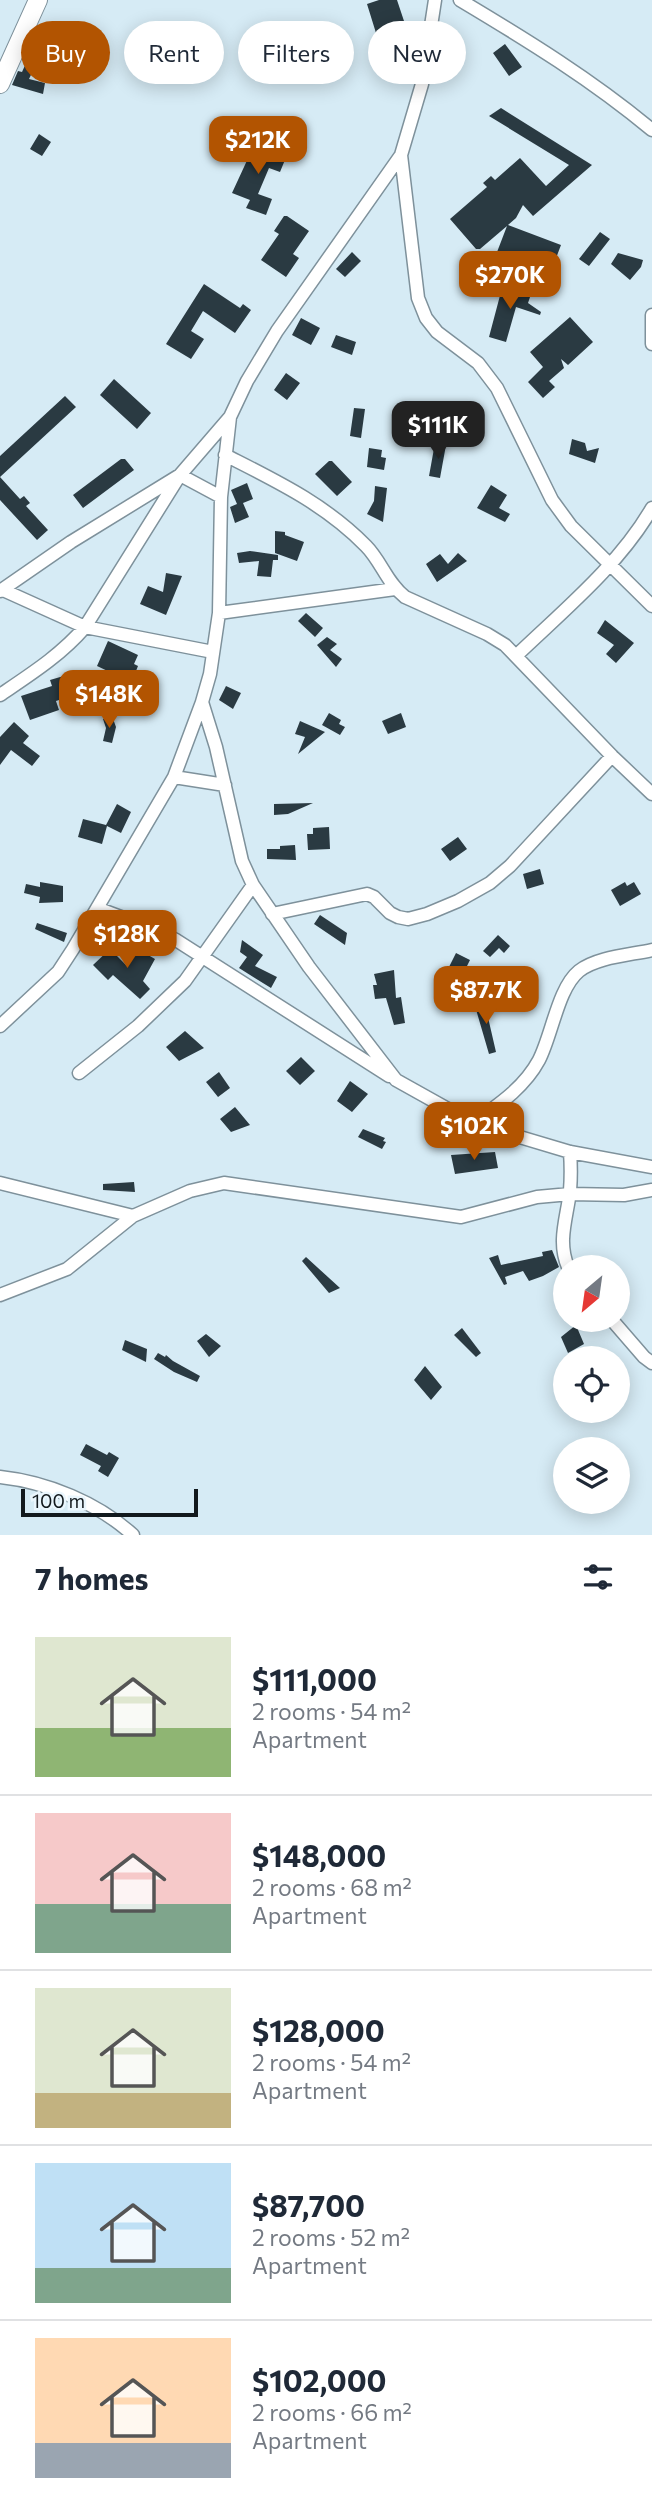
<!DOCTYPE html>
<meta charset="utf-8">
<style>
body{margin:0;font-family:Commissioner,sans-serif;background:#f2f2f3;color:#1f2937;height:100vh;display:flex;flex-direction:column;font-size:26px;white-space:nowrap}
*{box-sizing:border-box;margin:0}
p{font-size:23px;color:#747a83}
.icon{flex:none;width:38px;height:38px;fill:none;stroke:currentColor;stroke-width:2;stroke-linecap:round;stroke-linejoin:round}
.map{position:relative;height:1535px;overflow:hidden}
.drawer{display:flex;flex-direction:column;background:#fff;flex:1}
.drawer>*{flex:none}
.hud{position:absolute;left:21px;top:21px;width:611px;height:63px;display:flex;gap:14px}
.needle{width:46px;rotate:209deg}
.controls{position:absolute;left:553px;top:1255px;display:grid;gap:14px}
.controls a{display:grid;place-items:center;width:77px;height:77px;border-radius:50%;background:#fff;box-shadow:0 4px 18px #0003;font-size:35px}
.scale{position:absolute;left:21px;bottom:18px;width:177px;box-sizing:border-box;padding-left:7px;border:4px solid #12191d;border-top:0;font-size:19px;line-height:24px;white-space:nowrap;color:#12191d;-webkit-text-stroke:5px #eaf6fd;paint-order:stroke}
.price{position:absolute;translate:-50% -60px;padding:0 16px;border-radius:14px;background:#b25401;color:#fff;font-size:23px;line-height:46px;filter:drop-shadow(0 2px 4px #0008)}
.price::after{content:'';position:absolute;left:50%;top:42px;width:21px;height:16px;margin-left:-10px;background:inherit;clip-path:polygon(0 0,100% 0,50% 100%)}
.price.active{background:#222;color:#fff}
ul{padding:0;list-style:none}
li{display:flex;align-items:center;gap:21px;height:175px;padding:0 35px}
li+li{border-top:2px solid #e0e1e3}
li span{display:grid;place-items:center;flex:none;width:196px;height:140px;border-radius:0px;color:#555}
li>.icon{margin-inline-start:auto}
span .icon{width:84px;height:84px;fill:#fffc;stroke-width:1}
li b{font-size:30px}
h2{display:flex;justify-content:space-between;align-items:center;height:84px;padding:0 35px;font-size:30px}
.chip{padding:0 24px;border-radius:32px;background:#fff;box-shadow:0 4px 18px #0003;font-size:24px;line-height:63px}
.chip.active{background:#b25401;color:#fff}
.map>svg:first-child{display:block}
.building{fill:#2a3a42}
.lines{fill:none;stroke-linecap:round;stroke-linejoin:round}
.street-casing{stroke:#7e919b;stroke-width:15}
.secondary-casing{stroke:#7e919b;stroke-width:20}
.street{stroke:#fff;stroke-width:12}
.secondary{stroke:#fff;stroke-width:18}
</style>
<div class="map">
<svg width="652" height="1535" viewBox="0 0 652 1535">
<rect width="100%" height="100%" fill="#d6ebf5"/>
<path class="building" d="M379,0H397L405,24L376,33L367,4Z
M505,44L522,67L509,76L493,53Z
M32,50L41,54L29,79L45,83L43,94L12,85L18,71L22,72Z
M501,108L592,165L533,216L523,205L516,218L508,225L561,245L550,274L517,261L514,268L494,260L507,226L480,249H476L450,219L487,187L483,183L491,176L495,180L520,158L546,186L569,165L489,116Z
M39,134L51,142L42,156L30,149Z
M256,141L287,155L280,172L269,168L258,194L272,199L266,215L246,208L250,200L232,193Z
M284,216H287L309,231L293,254L299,258L286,277L261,260L279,234L274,231Z
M600,232L610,239L589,266L579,259Z
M352,252L361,261L345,277L336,269Z
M618,253L643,260L641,267L630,280L611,264Z
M535,282L528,303L541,312L540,315L516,307L506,342L489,337L502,288L517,297L508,286L526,292Z
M204,284L240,308L243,304L251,310L235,333L203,311L191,331L204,339L191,359L166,344Z
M570,317L593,342L568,365L561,359L564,368L549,381L555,387L543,398L528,382L543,367L530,352Z
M301,318L320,328L311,345L292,335Z
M336,335L356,342L352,355L331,347Z
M286,373L300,383L287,400L274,390Z
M114,379L151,413L137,429L100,395Z
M65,396L76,407L0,477V456Z
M354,408L365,409L361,438L350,436Z
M572,439L585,443L587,451L599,448L595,463L569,454Z
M435,443L446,445L440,478L429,476Z
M369,448L382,450L381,457L386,458L384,470L367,467Z
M121,459H125L134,470L83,508L73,495Z
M329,461H332L352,482L337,496L315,474Z
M0,477L20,499L24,496L30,503L26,506L48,530L37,540L0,500Z
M247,483L253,499L243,503L249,517L235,523L230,507L237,504L231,490Z
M491,485L507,495L499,508L510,514L505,522L477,508Z
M375,486L387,488L383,522L367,514L374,501Z
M275,531L285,532V535L304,542L297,561L275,553Z
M250,551L278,555V560H273L271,577L257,576L259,561L239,563L237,553Z
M458,553L467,561L437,582L426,564L440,554L448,564Z
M166,573L182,576L166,615L140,604L148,586L163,592Z
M306,613L323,628L315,637L298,621Z
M605,620L634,643L616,663L606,654L614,645L597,633Z
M327,637L337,644L330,650L342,659L336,667L317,645Z
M108,641L138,655L134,664L138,666L136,671L145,675L132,705L123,701L128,686L112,679L114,674L97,666Z
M67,675L74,695L56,701L59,710L30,720L21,696L52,686L50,680Z
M226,686L241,693L233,709L219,700Z
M329,713L341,720L339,724L345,727L340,735L322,725Z
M401,713L406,727L388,734L382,721Z
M112,716L116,727L112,743L103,741L106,728L103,719Z
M300,721L325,732L298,754L305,737L295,734Z
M14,722L29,736L23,743L40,756L32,766L11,750L0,765V737Z
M313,803L288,814L274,815V804Z
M117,804L131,812L121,833L107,826L102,844L78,837L83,819L106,825Z
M329,827L330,849L308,850L307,834H313V828Z
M458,837L467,849L450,861L441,849Z
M295,845L296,860L267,859V849H280V846Z
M540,869L544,884L527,889L523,874Z
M40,882L63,886V902L39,903L40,897L24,893L26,884L40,887Z
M625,882L627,886L634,882L641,894L620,906L611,890Z
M320,915L347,933L345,945L314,924Z
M37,923L67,933L64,942L35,929Z
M498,935L510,946L504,953L499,948L490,957L483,951Z
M242,940L263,955L255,966L277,977L271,988L239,968L247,957L240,952Z
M136,948L155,959L143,981L150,989L140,999L113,975L108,980L93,965L110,949L127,966Z
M456,953L470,960L462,976L448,969Z
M394,970L396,998L401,997L405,1023L394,1025L386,998L375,999L373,985H377L374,974Z
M489,1002L491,1010L487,1013L496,1052L489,1054L475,1006Z
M185,1031L204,1048L179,1061L166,1047Z
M301,1057L315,1071L300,1085L286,1071Z
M219,1072L230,1088L218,1097L206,1082Z
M350,1081L368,1094L352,1112L337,1101Z
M235,1107L250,1125L231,1132L220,1119Z
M363,1129L385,1138L383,1141L386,1142L382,1149L358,1137Z
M495,1152L498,1168L455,1174L451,1155Z
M134,1182L135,1192L103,1190V1184Z
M552,1250L559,1267L543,1276L529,1281L523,1271L505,1277L507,1284L504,1285L489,1258L498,1255L501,1265L543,1256L542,1252Z
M306,1257L340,1288L329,1293L302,1261Z
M576,1325L584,1344L568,1353L561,1337Z
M462,1328L481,1353L476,1357L454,1335Z
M206,1334L221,1346L209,1357L197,1341Z
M125,1340L147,1349L146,1362L122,1350Z
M158,1353L165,1357L166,1355L173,1361L200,1376L197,1382L174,1372L154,1359Z
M425,1366L442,1387L431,1400L414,1380Z
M86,1444L107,1455L109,1452L119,1458L108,1477L98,1471L101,1466L80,1455Z"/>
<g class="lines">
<defs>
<path id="street" d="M435,0L422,84L401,155L277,331L247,381L230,417L221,497L219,613L210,674L202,702L216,747L242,861L253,885L309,967L396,1080L473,1123L570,1152L652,1167
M460,0C527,40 592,80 652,130
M401,155L418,298L426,318L437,332L478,363L497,388L552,500L571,526L652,606
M652,315V344
M225,455C276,481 325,504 366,546C381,561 387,583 405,597L487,634L505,645L612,756L652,794
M3,590L85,627L213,652
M0,591L71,542L180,475L221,497
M219,613L395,589
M517,655C564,610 619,565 652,508
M0,695C31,674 61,655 85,627L180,475L230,417
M174,777L225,785
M97,908L153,929L176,940L389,1076
M272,914L367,894L374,897L390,913L398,917L408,919L427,914L458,901L490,883L510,866L612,756
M0,1026L58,972L73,949L174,777L202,702
M79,1073L138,1026L185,981L253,885
M473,1123C498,1105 524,1088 539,1060C552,1035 558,988 579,971C597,957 630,955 652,950
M0,1183L133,1216L190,1191L224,1183L461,1217L537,1197L570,1194L624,1195L652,1190
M568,1267C557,1241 567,1218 570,1191C571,1178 571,1165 570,1152
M0,1295L67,1269L133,1216
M612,1320L644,1357L652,1363
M0,1477C47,1482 98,1503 133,1535"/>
<path id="secondary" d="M0,84L38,0"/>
</defs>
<use href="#street" class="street-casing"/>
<use href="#secondary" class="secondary-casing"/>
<use href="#street" class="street"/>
<use href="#secondary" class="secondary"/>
</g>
</svg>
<div class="controls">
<a><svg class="needle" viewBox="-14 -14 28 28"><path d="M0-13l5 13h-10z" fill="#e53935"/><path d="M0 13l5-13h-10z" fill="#747a83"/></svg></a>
<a><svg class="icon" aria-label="locate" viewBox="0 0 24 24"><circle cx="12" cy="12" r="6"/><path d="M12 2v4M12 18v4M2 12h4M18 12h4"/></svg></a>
<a><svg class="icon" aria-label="layers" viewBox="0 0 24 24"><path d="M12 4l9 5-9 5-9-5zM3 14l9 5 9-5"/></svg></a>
</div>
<div class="scale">100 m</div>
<b class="price" style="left:258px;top:176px">$212K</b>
<b class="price" style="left:510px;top:311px">$270K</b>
<b class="price active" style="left:438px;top:461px">$111K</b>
<b class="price" style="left:109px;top:730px">$148K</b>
<b class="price" style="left:127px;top:970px">$128K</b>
<b class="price" style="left:486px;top:1026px">$87.7K</b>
<b class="price" style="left:474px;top:1162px">$102K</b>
<div class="hud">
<a class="chip active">Buy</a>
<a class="chip">Rent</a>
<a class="chip">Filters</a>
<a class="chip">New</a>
</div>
</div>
<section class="drawer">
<h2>7 homes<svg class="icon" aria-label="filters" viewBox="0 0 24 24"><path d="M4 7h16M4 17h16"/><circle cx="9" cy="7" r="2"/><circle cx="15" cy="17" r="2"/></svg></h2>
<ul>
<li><span style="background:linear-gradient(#dfe7d0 65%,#8fb573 0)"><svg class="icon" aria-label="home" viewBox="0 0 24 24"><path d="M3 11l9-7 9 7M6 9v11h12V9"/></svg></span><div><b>$111,000</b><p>2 rooms · 54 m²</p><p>Apartment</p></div></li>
<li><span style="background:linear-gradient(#f6c9c9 65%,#7fa58c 0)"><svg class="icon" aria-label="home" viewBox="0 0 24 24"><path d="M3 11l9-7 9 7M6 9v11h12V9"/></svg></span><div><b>$148,000</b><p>2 rooms · 68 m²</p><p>Apartment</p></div></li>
<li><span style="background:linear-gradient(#dfe7d0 75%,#c2b280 0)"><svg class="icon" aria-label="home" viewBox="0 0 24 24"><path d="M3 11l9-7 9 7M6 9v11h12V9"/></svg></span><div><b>$128,000</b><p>2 rooms · 54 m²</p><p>Apartment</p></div></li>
<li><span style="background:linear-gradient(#bfe0f5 75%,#7fa58c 0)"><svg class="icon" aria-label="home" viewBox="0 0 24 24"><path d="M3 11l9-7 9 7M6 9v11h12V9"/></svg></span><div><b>$87,700</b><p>2 rooms · 52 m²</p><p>Apartment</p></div></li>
<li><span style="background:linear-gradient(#ffd9b3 75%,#9aa5b1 0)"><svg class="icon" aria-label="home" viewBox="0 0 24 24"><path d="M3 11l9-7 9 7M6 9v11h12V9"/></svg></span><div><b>$102,000</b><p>2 rooms · 66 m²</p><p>Apartment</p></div></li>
</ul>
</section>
